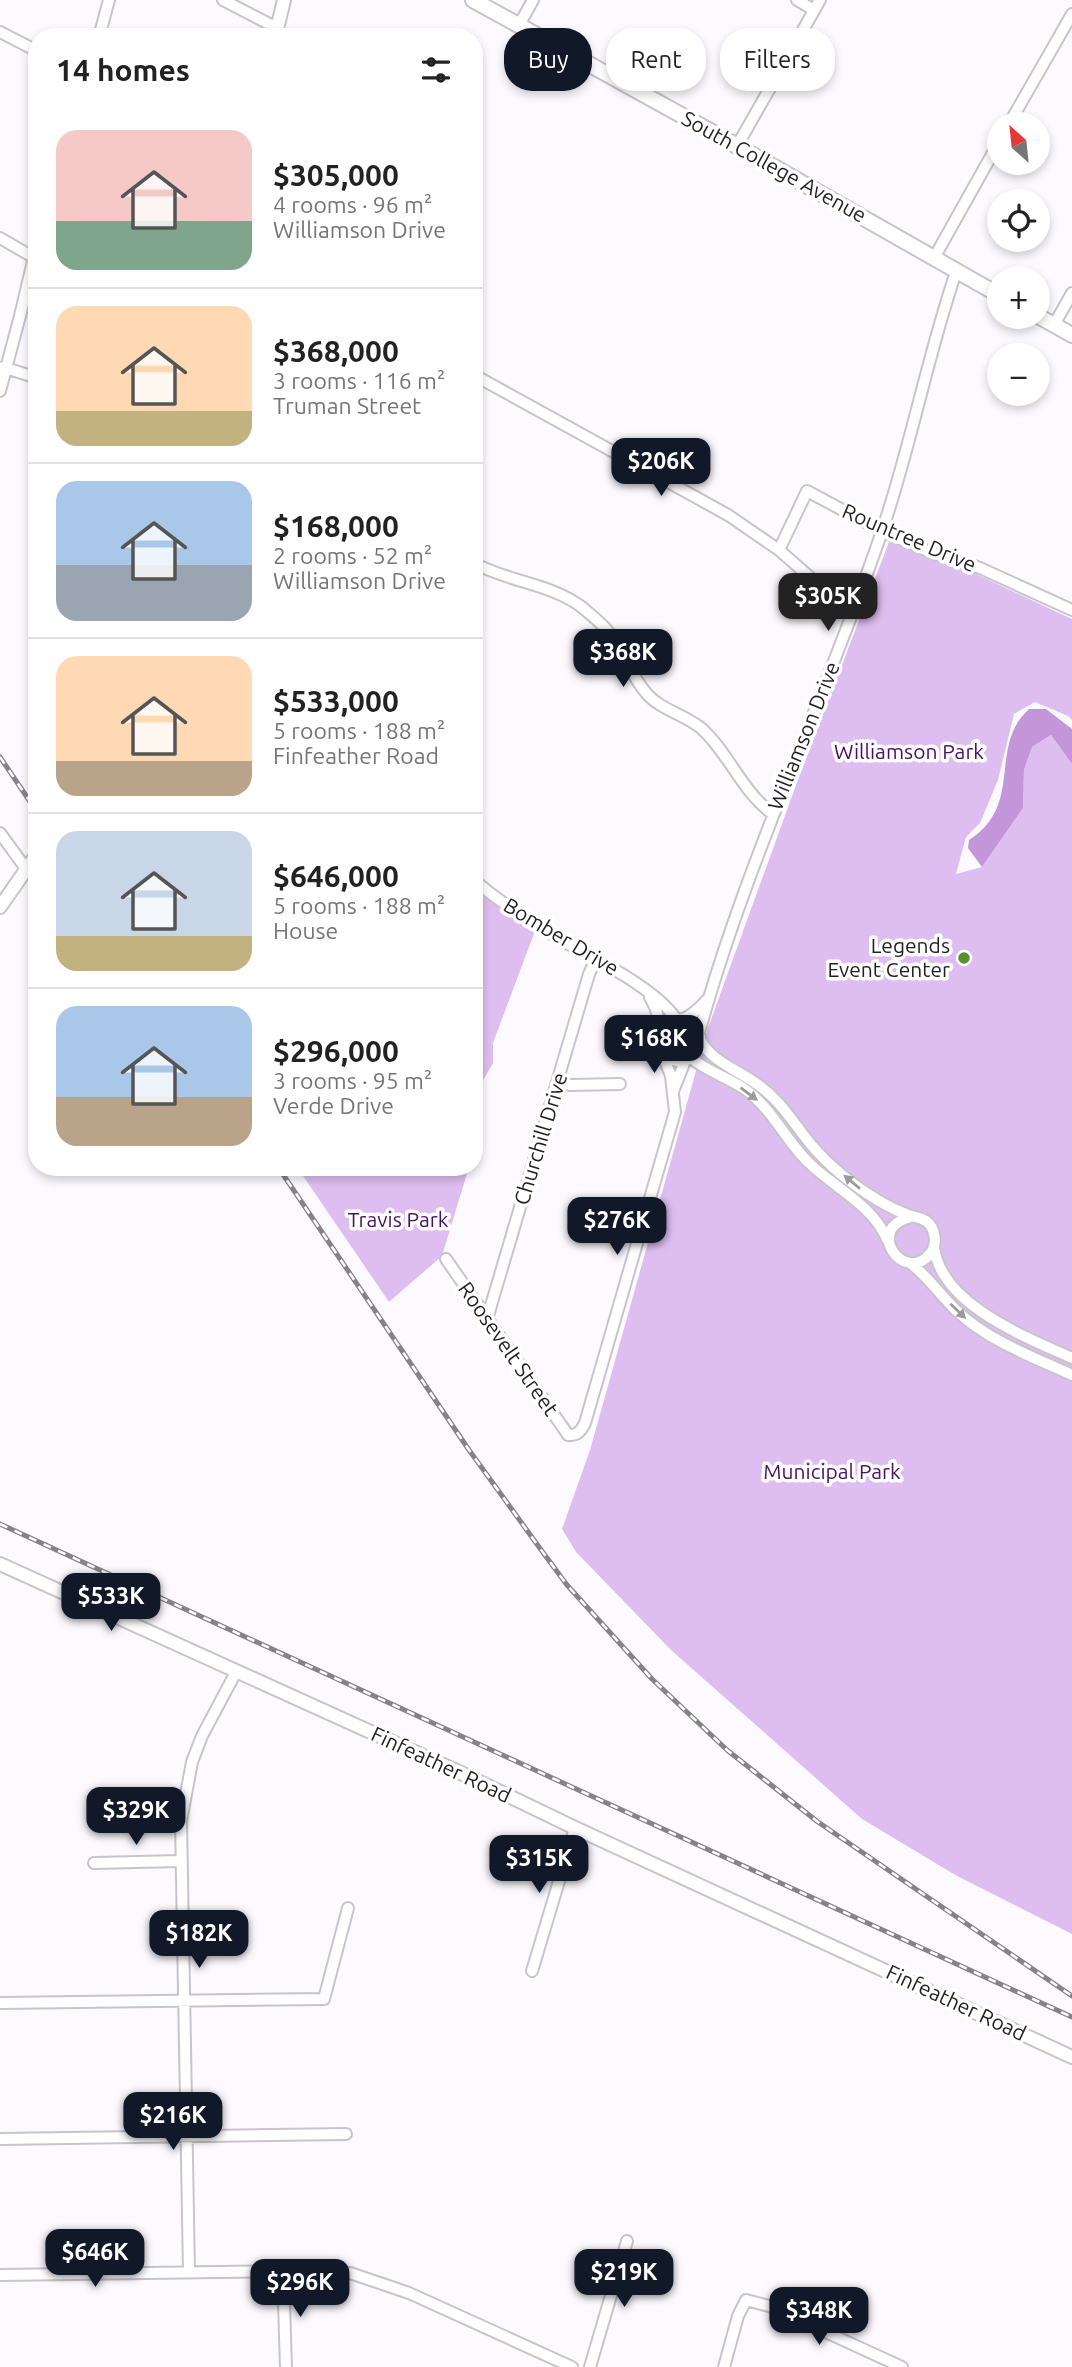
<!DOCTYPE html>
<meta charset="utf-8">
<style>
body{margin:0;font-family:Ubuntu,sans-serif;background:#f2f2f2;color:#222;height:100vh;display:flex;flex-direction:column;font-size:26px;white-space:nowrap}
*{box-sizing:border-box;margin:0}
p{font-size:23px;color:#767676}
.icon{flex:none;width:38px;height:38px;fill:none;stroke:currentColor;stroke-width:2;stroke-linecap:round;stroke-linejoin:round}
.map{position:relative;flex:1;overflow:hidden}
.sheet{position:absolute;left:28px;top:28px;width:455px;height:1148px;display:flex;flex-direction:column;background:#fff;border-radius:28px;box-shadow:0 4px 10px #0003}
.sheet>*{flex:none}
.guide{position:absolute;left:504px;top:28px;width:462px;height:63px;display:flex;gap:14px}
.needle{width:46px;rotate:333deg}
.controls{position:absolute;left:987px;top:112px;display:grid;gap:14px}
.controls a{display:grid;place-items:center;width:63px;height:63px;border-radius:50%;background:#fff;box-shadow:0 4px 10px #0003;font-size:35px}
.price{position:absolute;translate:-50% -60px;padding:0 16px;border-radius:14px;background:#111827;color:#fff;font-size:23px;line-height:46px;filter:drop-shadow(0 2px 4px #0008)}
.price::after{content:'';position:absolute;left:50%;top:42px;width:21px;height:16px;margin-left:-10px;background:inherit;clip-path:polygon(0 0,100% 0,50% 100%)}
.price.active{background:#222;color:#fff}
ul{padding:0;list-style:none}
li{display:flex;align-items:center;gap:21px;height:175px;padding:0 28px}
li+li{border-top:2px solid #e0e0e0}
li span{display:grid;place-items:center;flex:none;width:196px;height:140px;border-radius:21px;color:#555}
li>.icon{margin-inline-start:auto}
span .icon{width:84px;height:84px;fill:#fffc;stroke-width:1}
li b{font-size:30px}
h2{display:flex;justify-content:space-between;align-items:center;height:84px;padding:0 28px;font-size:30px}
.chip{padding:0 24px;border-radius:28px;background:#fff;box-shadow:0 4px 10px #0003;font-size:24px;line-height:63px}
.chip.active{background:#111827;color:#fff}
.map>svg:first-child{display:block}
.green{fill:#debef0}
.water{fill:#c296d9}
.lines{fill:none;stroke-linecap:round;stroke-linejoin:round}
.minor-casing{stroke:#c9c4cc;stroke-width:14}
.tertiary-casing{stroke:#c9c4cc;stroke-width:16}
.secondary-casing{stroke:#c9c4cc;stroke-width:18}
.minor{stroke:#fff;stroke-width:10}
.tertiary{stroke:#fff;stroke-width:12}
.secondary{stroke:#fff;stroke-width:14}
.rail-casing{stroke:#868387;stroke-width:5}
.rail{stroke:#fff;stroke-width:2.5;stroke-dasharray:8;stroke-linecap:butt}
.oneway{fill:#9b9a9c}
.poi-dot{fill:#5b912c;stroke:#fff;stroke-width:2.5}
.labels{text-anchor:middle;stroke-width:7;stroke-linejoin:round;paint-order:stroke}
.street-label{font-size:21px;fill:#211f22;stroke:#fff}
.park-label{font-size:21px;fill:#4a1162;stroke:#fff}
.poi-label{font-size:21px;fill:#211f22;stroke:#fff;text-anchor:end}
</style>
<div class="map">
<svg width="1072" height="2367" viewBox="0 0 1072 2367">
<rect width="100%" height="100%" fill="#fdfaff"/>
<path class="green" d="M889,542L974,573L1072,619V720L1068,716L1035,702L1014,714L998,780L980,823L966,837L956,874L982,867L1023,808L1024,770L1032,747L1051,735L1072,764V1934L957,1876L862,1819L671,1650L576,1552L562,1529L590,1450L708,1028L796,785Z
M474,884L535,931L493,1043V1063L474,1096Z
M297,1167H469L442,1256L389,1302Z"/>
<path class="water" d="M1029,709H1046L1072,729V764L1051,735L1032,747L1024,770L1023,808L982,867L968,848L969,840C1025,804 987,747 1029,709Z"/>
<g class="lines">
<defs>
<path id="minor" d="M223,0L277,28
M797,0L814,10
M519,25L533,0
M0,32L37,51
M99,37L109,0
M1009,124L1072,14
M737,146L820,0
M0,238L33,257
M934,258L999,142
M1054,325L1072,293
M3,367L37,378
M474,375L728,515L779,550L852,614
M0,391L20,316L37,244
M779,550L807,491L882,531L930,552L980,568L1072,610
M474,563C508,582 553,584 583,608C591,615 600,622 607,630C623,649 630,675 647,694C661,710 684,714 701,728C729,753 742,792 773,814
M0,833L27,870
M474,880C500,902 528,921 558,938C592,958 655,987 676,1019
M650,997L656,1009L660,1031
M684,1019C698,1025 706,1040 695,1054C679,1074 646,1048 663,1027C670,1019 678,1022 687,1017C695,1013 701,1006 707,1000
M699,1033C746,861 825,700 882,531C911,446 927,357 956,272
M700,1040C713,1062 734,1068 754,1082C777,1097 789,1116 805,1137C821,1158 845,1179 868,1194C880,1202 892,1209 906,1214C912,1217 920,1217 926,1221C930,1224 933,1229 934,1234C936,1241 934,1249 930,1254C904,1285 863,1228 911,1217
M691,1058C708,1072 729,1078 746,1090C773,1110 786,1141 809,1163C836,1189 873,1205 888,1241
M558,1081L570,1085L620,1084
M674,1089L685,1061
M934,1247C941,1305 1026,1337 1072,1358
M446,1259L564,1429L568,1435C577,1436 581,1431 585,1423L675,1112L671,1076L661,1051
M910,1263C929,1277 941,1297 959,1313C991,1342 1033,1357 1072,1375
M487,1319L589,974L596,959
M94,1863L180,1861
M532,1971L575,1828
M0,2003L324,1999L348,1908
M0,2139L346,2134
M283,2271L286,2367
M189,2272L181,1821L192,1762L202,1736L236,1672
M0,2275L283,2271L350,2273L409,2293L572,2367
M590,2367L627,2241
M724,2367L738,2316L746,2300L769,2306L902,2367"/>
<path id="tertiary" d="M275,37L284,0
M0,907L37,854
M0,1564L461,1773L575,1828L1072,2057"/>
<path id="secondary" d="M473,0L737,146L999,295
M1038,316L1072,335"/>
</defs>
<use href="#minor" class="minor-casing"/>
<use href="#tertiary" class="tertiary-casing"/>
<use href="#secondary" class="secondary-casing"/>
<use href="#minor" class="minor"/>
<use href="#tertiary" class="tertiary"/>
<use href="#secondary" class="secondary"/>
<defs>
<path id="rail" d="M0,757L37,812
M278,1167L469,1450L539,1547L567,1585L652,1679L727,1750L818,1822L1072,1996
M0,1524L1072,2017"/>
</defs>
<use href="#rail" class="rail-casing"/>
<use href="#rail" class="rail"/>
</g>
<defs><path id="oneway-solid" d="M-6-.8H1V-3.2L6.5 0L1 3.2V.8H-6Z" transform="scale(1.75)"/></defs>
<g class="oneway">
<use href="#oneway-solid" transform="translate(749 1094) rotate(37)"/>
<use href="#oneway-solid" transform="translate(852 1182) rotate(-140)"/>
<use href="#oneway-solid" transform="translate(958 1311) rotate(44)"/>
</g>
<circle class="poi-dot" cx="964" cy="958" r="7"/>
<g class="labels">
<g class="street-label">
<text transform="translate(774 167) rotate(29)" y="7">South College Avenue</text>
<text transform="translate(909 538) rotate(23)" y="7">Rountree Drive</text>
<text transform="translate(804 736) rotate(-68)" y="7">Williamson Drive</text>
<text transform="translate(561 937) rotate(31)" y="7">Bomber Drive</text>
<text transform="translate(541 1139) rotate(-73)" y="7">Churchill Drive</text>
<text transform="translate(508 1349) rotate(55)" y="7">Roosevelt Street</text>
<text transform="translate(441 1765) rotate(25)" y="7">Finfeather Road</text>
<text transform="translate(956 2003) rotate(25)" y="7">Finfeather Road</text>
</g>
<g class="park-label">
<text x="909" y="759">Williamson Park</text>
<text x="398" y="1227">Travis Park</text>
<text x="832" y="1479">Municipal Park</text>
</g>
<g class="poi-label">
<text x="950" y="953">Legends<tspan x="950" dy="24">Event Center</tspan></text>
</g>
</g>
</svg>
<div class="controls">
<a><svg class="needle" viewBox="-14 -14 28 28"><path d="M0-13l5 13h-10z" fill="#e53935"/><path d="M0 13l5-13h-10z" fill="#767676"/></svg></a>
<a><svg class="icon" aria-label="locate" viewBox="0 0 24 24"><circle cx="12" cy="12" r="6"/><path d="M12 2v4M12 18v4M2 12h4M18 12h4"/></svg></a>
<a>+</a>
<a>−</a>
</div>
<b class="price" style="left:661px;top:498px">$206K</b>
<b class="price active" style="left:828px;top:633px">$305K</b>
<b class="price" style="left:623px;top:689px">$368K</b>
<b class="price" style="left:654px;top:1075px">$168K</b>
<b class="price" style="left:617px;top:1257px">$276K</b>
<b class="price" style="left:111px;top:1633px">$533K</b>
<b class="price" style="left:136px;top:1847px">$329K</b>
<b class="price" style="left:539px;top:1895px">$315K</b>
<b class="price" style="left:199px;top:1970px">$182K</b>
<b class="price" style="left:173px;top:2152px">$216K</b>
<b class="price" style="left:95px;top:2289px">$646K</b>
<b class="price" style="left:624px;top:2309px">$219K</b>
<b class="price" style="left:300px;top:2319px">$296K</b>
<b class="price" style="left:819px;top:2347px">$348K</b>
<div class="guide">
<a class="chip active">Buy</a>
<a class="chip">Rent</a>
<a class="chip">Filters</a>
</div>
<section class="sheet">
<h2>14 homes<svg class="icon" aria-label="filters" viewBox="0 0 24 24"><path d="M4 7h16M4 17h16"/><circle cx="9" cy="7" r="2"/><circle cx="15" cy="17" r="2"/></svg></h2>
<ul>
<li><span style="background:linear-gradient(#f6c9c9 65%,#7fa58c 0)"><svg class="icon" aria-label="home" viewBox="0 0 24 24"><path d="M3 11l9-7 9 7M6 9v11h12V9"/></svg></span><div><b>$305,000</b><p>4 rooms · 96 m²</p><p>Williamson Drive</p></div></li>
<li><span style="background:linear-gradient(#ffd9b3 75%,#c2b280 0)"><svg class="icon" aria-label="home" viewBox="0 0 24 24"><path d="M3 11l9-7 9 7M6 9v11h12V9"/></svg></span><div><b>$368,000</b><p>3 rooms · 116 m²</p><p>Truman Street</p></div></li>
<li><span style="background:linear-gradient(#a9c7e8 60%,#9aa5b1 0)"><svg class="icon" aria-label="home" viewBox="0 0 24 24"><path d="M3 11l9-7 9 7M6 9v11h12V9"/></svg></span><div><b>$168,000</b><p>2 rooms · 52 m²</p><p>Williamson Drive</p></div></li>
<li><span style="background:linear-gradient(#ffd9b3 75%,#b9a48a 0)"><svg class="icon" aria-label="home" viewBox="0 0 24 24"><path d="M3 11l9-7 9 7M6 9v11h12V9"/></svg></span><div><b>$533,000</b><p>5 rooms · 188 m²</p><p>Finfeather Road</p></div></li>
<li><span style="background:linear-gradient(#c9d6e8 75%,#c2b280 0)"><svg class="icon" aria-label="home" viewBox="0 0 24 24"><path d="M3 11l9-7 9 7M6 9v11h12V9"/></svg></span><div><b>$646,000</b><p>5 rooms · 188 m²</p><p>House</p></div></li>
<li><span style="background:linear-gradient(#a9c7e8 65%,#b9a48a 0)"><svg class="icon" aria-label="home" viewBox="0 0 24 24"><path d="M3 11l9-7 9 7M6 9v11h12V9"/></svg></span><div><b>$296,000</b><p>3 rooms · 95 m²</p><p>Verde Drive</p></div></li>
</ul>
</section>
</div>
